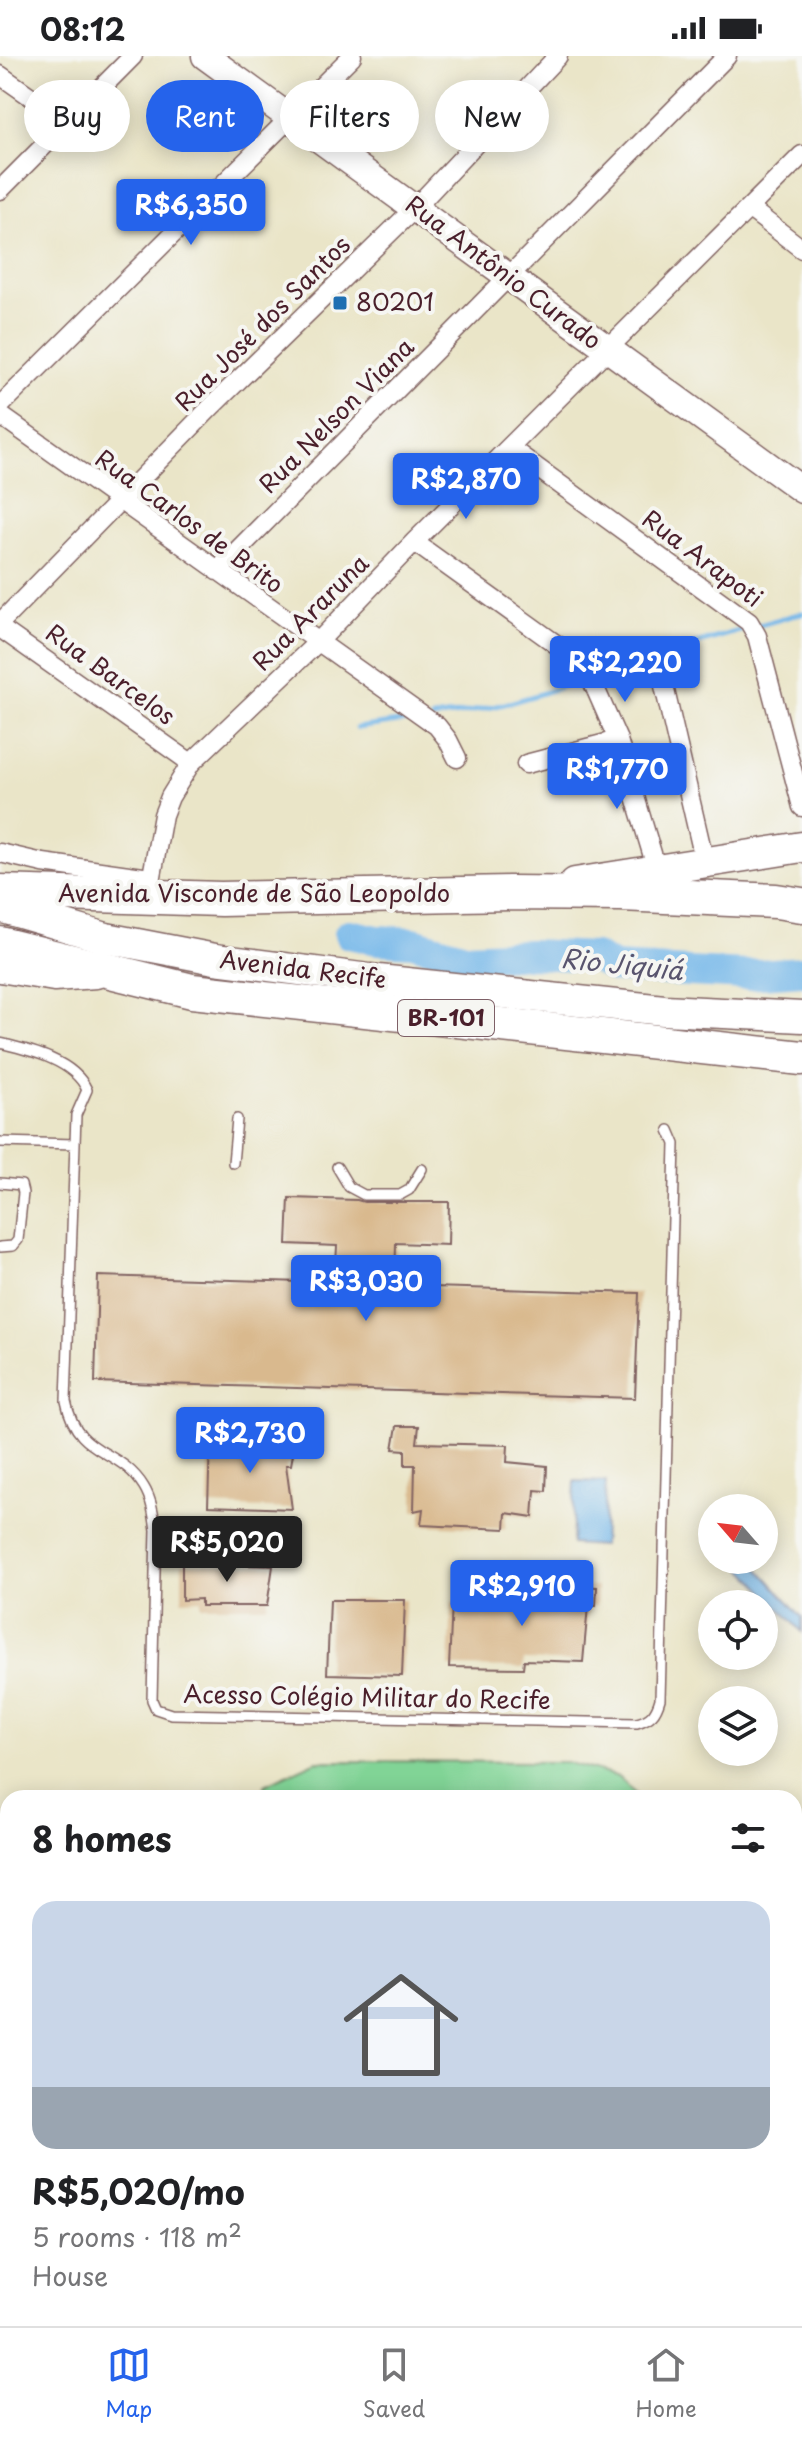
<!DOCTYPE html>
<meta charset="utf-8">
<style>
body{margin:0;font-family:"Playpen Sans",sans-serif;background:#f2f2f2;color:#202124;height:100vh;display:flex;flex-direction:column;font-size:30px;white-space:nowrap}
*{box-sizing:border-box;margin:0}
p{font-size:26px;color:#757577}
.icon{flex:none;width:44px;height:44px;fill:none;stroke:currentColor;stroke-width:2;stroke-linecap:round;stroke-linejoin:round}
.map{position:relative;flex:1;overflow:hidden}
.details{position:absolute;left:0px;top:1734px;width:802px;height:536px;display:flex;flex-direction:column;background:#fff;border-radius:24px 24px 0 0;box-shadow:0 4px 20px #0003}
.details>*{flex:none}
.top-card{position:absolute;left:24px;top:24px;width:754px;height:72px;display:flex;gap:16px}
.needle{width:52px;rotate:298deg}
.controls{position:absolute;left:698px;top:1438px;display:grid;gap:16px}
.controls a{display:grid;place-items:center;width:80px;height:80px;border-radius:50%;background:#fff;box-shadow:0 4px 20px #0003;font-size:40px}
.price{position:absolute;translate:-50% -68px;padding:0 18px;border-radius:8px;background:#2563eb;color:#fff;font-size:26px;line-height:52px;filter:drop-shadow(0 2px 4px #0008)}
.price::after{content:'';position:absolute;left:50%;top:48px;width:24px;height:18px;margin-left:-12px;background:inherit;clip-path:polygon(0 0,100% 0,50% 100%)}
.price.on{background:#222;color:#fff}
ul{padding:0;list-style:none}
li{display:grid;align-content:center;gap:16px;height:424px;padding:0 32px}
li span{display:grid;place-items:center;height:248px;border-radius:24px;color:#555}
li>.icon{margin-inline-start:auto}
span .icon{width:144px;height:144px;fill:#fffc;stroke-width:1}
li b{font-size:34px}
h2{display:flex;justify-content:space-between;align-items:center;height:96px;padding:0 32px;font-size:34px}
.chip{padding:0 28px;border-radius:36px;background:#fff;box-shadow:0 4px 20px #0003;font-size:28px;line-height:72px}
.chip.on{background:#2563eb;color:#fff}
.status{display:flex;justify-content:space-between;align-items:center;height:56px;padding:0 40px;background:#fff;direction:ltr}
.status svg{height:22px;fill:currentColor}
.tabs{display:flex;justify-content:space-around;align-items:center;height:112px;border-top:2px solid #e0e0e0;background:#fff;font-size:22px;color:#757577}
.tabs a{display:grid;justify-items:center;gap:4px}
.tabs .on{color:#2563eb}
.map>svg:first-child{display:block}
.green{fill:#81d496;stroke:#667a60;stroke-width:2}
.forest{fill:#68b67f;stroke:#596a55;stroke-width:2}
.water{fill:#74b7e9;stroke:#5f6b8a;stroke-width:2}
.lines{fill:none;stroke-linecap:round;stroke-linejoin:round}
.stream{stroke:#74b7e9;stroke-width:5}
.river{stroke:#74b7e9;stroke-width:30}
.building{fill:#d9b98e}
.lane-casing{stroke:#826462;stroke-width:12}
.street-casing{stroke:#826462;stroke-width:21}
.secondary-casing{stroke:#826462;stroke-width:29}
.primary-casing{stroke:#826462;stroke-width:33}
.highway-casing{stroke:#826462;stroke-width:37}
.lane{stroke:#fff;stroke-width:9}
.street{stroke:#fff;stroke-width:18}
.secondary{stroke:#fff;stroke-width:26}
.primary{stroke:#fff;stroke-width:30}
.highway{stroke:#fff;stroke-width:34}
.poi-dot{fill:#1f6fb2;stroke:#f6f6f2;stroke-width:3}
.labels{text-anchor:middle;stroke-width:8;stroke-linejoin:round;paint-order:stroke}
.shield{fill:#f6f6f2;stroke:#7e6067;stroke-width:2}
.shield-label{font-size:22px;font-weight:bold;fill:#4a1f2b}
.street-label{font-size:24px;fill:#4a1f2b;stroke:#f6f6f2}
.poi-label{font-size:24px;fill:#4a1f2b;stroke:#f6f6f2;text-anchor:start}
.water-label{font-size:26px;font-style:italic;fill:#59546e;stroke:#f6f6f2}
</style>
<div class="status"><b>08:12</b><svg viewBox="0 0 49 12"><path d="M0 12V9h3v3zM5 12V6h3v6zM10 12V3h3v9zM15 12V0h3v12zM26 1h20v11H26zM47 4h2v5h-2z"/></svg></div>
<div class="map">
<svg width="802" height="2270" viewBox="0 0 802 2270">
<rect width="100%" height="100%" fill="#f6f6f2"/>
<filter id="ink" filterUnits="userSpaceOnUse"><feTurbulence type="fractalNoise" baseFrequency=".0125" numOctaves="2"/><feDisplacementMap in="SourceGraphic" scale="16" xChannelSelector="R" yChannelSelector="G"/><feConvolveMatrix kernelMatrix="1 2 1 2 8 2 1 2 1" color-interpolation-filters="sRGB"/></filter>
<filter id="wash" filterUnits="userSpaceOnUse"><feTurbulence type="fractalNoise" baseFrequency=".006" numOctaves="4" result="noise"/><feDisplacementMap in="SourceGraphic" scale="32" xChannelSelector="R" yChannelSelector="G"/><feGaussianBlur stdDeviation="1.8" result="paint"/><feColorMatrix in="noise" values="0 0 0 0 0 0 0 0 0 0 0 0 0 0 0 0 0 1.4 0 .05"/><feComposite in="paint" operator="in"/></filter>
<g filter="url(#wash)">
<rect width="100%" height="100%" fill="#eae5c8"/>
<path class="green" d="M317,1705L565,1706L619,1721L639,1742H259L265,1729Z"/>
<path class="forest" d="M802,1942V2270H0V1998L8,1996V2262H794V1959Z"/>
<path class="water" d="M575,1425L606,1426L603,1490L572,1488Z
M735,1504H751L802,1561V1576Z"/>
<g class="lines">
<path class="stream" d="M756,570L802,557
M595,618L746,573
M433,662C486,655 536,641 586,622
M357,672L419,663"/>
<path class="river" d="M349,878L377,884L413,886L465,901L530,898L595,901L614,912L746,919L802,915
M376,2262L384,2270"/>
</g>
<g id="blocks">
<path class="building" d="M289,1142L357,1144L364,1146H449L448,1189L396,1187L395,1230L639,1237L635,1342L95,1326L98,1220L335,1227L337,1190L287,1188Z
M397,1370H419L417,1387L508,1389L507,1406L547,1410L546,1435L535,1434L533,1461L506,1457L505,1473L421,1469L423,1453L414,1455L415,1409H405V1394L393,1393Z
M210,1386L295,1387L291,1409H286L292,1453L208,1450Z
M182,1507L273,1510L267,1550H201V1543L182,1544Z
M519,1527L597,1531L596,1550H588L583,1606L524,1604L523,1612L449,1611L452,1546L516,1550Z
M330,1544H405L402,1620L327,1618Z"/>
</g>
</g>
<g filter="url(#ink)">
<use href="#blocks" fill-opacity="0" stroke="#826462" stroke-width="2"/>
<g class="lines">
<defs>
<path id="lane" d="M0,987C29,994 74,1004 87,1034L76,1059L66,1345C77,1402 119,1390 144,1431C152,1444 154,1460 156,1474L152,1644L156,1653L171,1658L637,1667C651,1663 656,1657 660,1643L675,1088L669,1074
M0,1086L75,1088
M233,1107L237,1063
M337,1111L349,1131L364,1139H400L409,1134L422,1113
M0,1127L21,1129L23,1137L18,1184L13,1190L0,1191"/>
<path id="street" d="M0,19L67,66
M0,134L133,0
M750,153L802,193
M0,350L352,0
M0,359L437,670L448,684L457,702
M510,392L749,566L757,580L802,751
M414,486L585,609L618,684L657,814
M217,515L727,0
M0,567L213,349L415,152L558,0
M0,572L191,707
M661,617L705,807
M526,708L618,684
M0,797L43,807L150,822
M148,842L163,759L170,741L191,707L318,586L414,486L802,99"/>
<path id="secondary" d="M205,0L802,434
M0,913L54,922L96,919"/>
<path id="primary" d="M575,827L802,791
M0,851L106,882L215,903L369,923L664,954L802,961"/>
<path id="highway" d="M0,836L221,843L509,837L621,838L776,845L802,849
M0,888L192,935L802,1002"/>
</defs>
<use href="#lane" class="lane-casing"/>
<use href="#street" class="street-casing"/>
<use href="#secondary" class="secondary-casing"/>
<use href="#primary" class="primary-casing"/>
<use href="#highway" class="highway-casing"/>
<use href="#lane" class="lane"/>
<use href="#street" class="street"/>
<use href="#secondary" class="secondary"/>
<use href="#primary" class="primary"/>
<use href="#highway" class="highway"/>
</g>
</g>
<rect class="poi-dot" x="332" y="239" width="16" height="16" rx="4"/>
<g class="labels">
<rect class="shield" x="398" y="944" width="96" height="36" rx="6"/>
<g class="shield-label">
<text x="446" y="970">BR-101</text>
</g>
<g class="street-label">
<text transform="translate(503 217) rotate(37)" y="8">Rua Antônio Curado</text>
<text transform="translate(263 268) rotate(-45)" y="8">Rua José dos Santos</text>
<text transform="translate(337 360) rotate(-45)" y="8">Rua Nelson Viana</text>
<text transform="translate(189 466) rotate(36)" y="8">Rua Carlos de Brito</text>
<text transform="translate(702 503) rotate(37)" y="8">Rua Arapoti</text>
<text transform="translate(311 557) rotate(-45)" y="8">Rua Araruna</text>
<text transform="translate(110 619) rotate(36)" y="8">Rua Barcelos</text>
<text x="254" y="846">Avenida Visconde de São Leopoldo</text>
<text transform="translate(303 914) rotate(7)" y="8">Avenida Recife</text>
<text transform="translate(367 1642) rotate(1)" y="8">Acesso Colégio Militar do Recife</text>
</g>
<g class="poi-label">
<text x="356" y="255">80201</text>
</g>
<g class="water-label">
<text transform="translate(622 909) rotate(6)" y="9">Rio Jiquiá</text>
</g>
</g>
</svg>
<div class="controls">
<a><svg class="needle" viewBox="-14 -14 28 28"><path d="M0-13l5 13h-10z" fill="#e53935"/><path d="M0 13l5-13h-10z" fill="#757577"/></svg></a>
<a><svg class="icon" aria-label="locate" viewBox="0 0 24 24"><circle cx="12" cy="12" r="6"/><path d="M12 2v4M12 18v4M2 12h4M18 12h4"/></svg></a>
<a><svg class="icon" aria-label="layers" viewBox="0 0 24 24"><path d="M12 4l9 5-9 5-9-5zM3 14l9 5 9-5"/></svg></a>
</div>
<b class="price" style="left:191px;top:191px">R$6,350</b>
<b class="price" style="left:466px;top:465px">R$2,870</b>
<b class="price" style="left:625px;top:648px">R$2,220</b>
<b class="price" style="left:617px;top:755px">R$1,770</b>
<b class="price" style="left:366px;top:1267px">R$3,030</b>
<b class="price" style="left:250px;top:1419px">R$2,730</b>
<b class="price on" style="left:227px;top:1528px">R$5,020</b>
<b class="price" style="left:522px;top:1572px">R$2,910</b>
<div class="top-card">
<a class="chip">Buy</a>
<a class="chip on">Rent</a>
<a class="chip">Filters</a>
<a class="chip">New</a>
</div>
<section class="details">
<h2>8 homes<svg class="icon" aria-label="filters" viewBox="0 0 24 24"><path d="M4 7h16M4 17h16"/><circle cx="9" cy="7" r="2"/><circle cx="15" cy="17" r="2"/></svg></h2>
<ul>
<li><span style="background:linear-gradient(#c9d6e8 75%,#9aa5b1 0)"><svg class="icon" aria-label="home" viewBox="0 0 24 24"><path d="M3 11l9-7 9 7M6 9v11h12V9"/></svg></span><div><b>R$5,020/mo</b><p>5 rooms · 118 m²</p><p>House</p></div></li>
</ul>
</section>
</div>
<nav class="tabs">
<a class="on"><svg class="icon" aria-label="map" viewBox="0 0 24 24"><path d="M3 6l6-2 6 2 6-2v14l-6 2-6-2-6 2zM9 4v14M15 6v14"/></svg>Map</a>
<a><svg class="icon" aria-label="saved" viewBox="0 0 24 24"><path d="M7 4h10v16l-5-4-5 4z"/></svg>Saved</a>
<a><svg class="icon" aria-label="home" viewBox="0 0 24 24"><path d="M3 11l9-7 9 7M6 9v11h12V9"/></svg>Home</a>
</nav>
